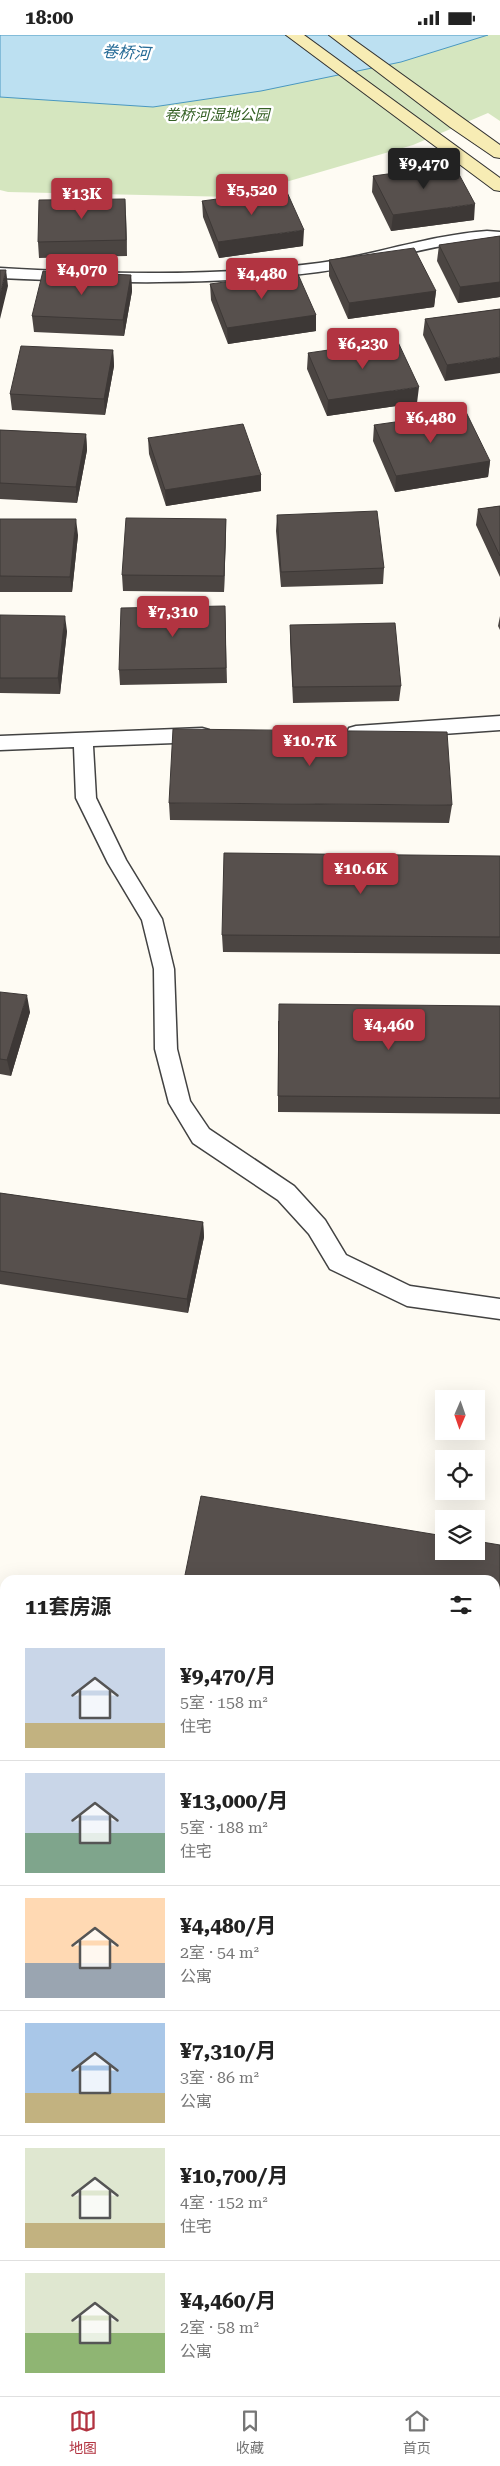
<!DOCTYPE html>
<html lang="zh">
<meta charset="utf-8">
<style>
body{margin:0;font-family:"Roboto Serif","Noto Sans SC",serif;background:#f2f2f2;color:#222;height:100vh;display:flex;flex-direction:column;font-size:19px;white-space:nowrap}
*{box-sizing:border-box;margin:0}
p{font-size:16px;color:#767676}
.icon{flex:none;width:28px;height:28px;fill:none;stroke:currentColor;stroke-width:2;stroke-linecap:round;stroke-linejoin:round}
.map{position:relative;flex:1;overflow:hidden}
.details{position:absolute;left:0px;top:1540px;width:500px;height:821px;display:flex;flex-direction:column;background:#fff;border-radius:15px 15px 0 0;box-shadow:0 5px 20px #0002}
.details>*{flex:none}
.needle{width:32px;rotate:182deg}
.tools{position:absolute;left:435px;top:1355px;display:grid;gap:10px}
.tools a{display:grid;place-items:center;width:50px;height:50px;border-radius:0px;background:#fff;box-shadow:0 5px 20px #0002;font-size:25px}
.price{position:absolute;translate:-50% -42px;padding:0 11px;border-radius:5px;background:#b23441;color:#fff;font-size:16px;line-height:32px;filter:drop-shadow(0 1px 2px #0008)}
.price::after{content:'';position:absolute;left:50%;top:30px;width:15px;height:11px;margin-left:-8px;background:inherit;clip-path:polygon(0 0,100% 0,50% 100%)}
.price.selected{background:#222;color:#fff}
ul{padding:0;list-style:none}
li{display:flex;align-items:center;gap:15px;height:125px;padding:0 25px}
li+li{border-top:1px solid #e0e0e0}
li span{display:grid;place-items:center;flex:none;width:140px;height:100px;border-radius:0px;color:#555}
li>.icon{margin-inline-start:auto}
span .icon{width:60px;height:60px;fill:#fffc;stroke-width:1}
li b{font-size:21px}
h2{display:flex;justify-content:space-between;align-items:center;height:60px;padding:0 25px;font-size:21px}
.status{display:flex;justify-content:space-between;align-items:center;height:35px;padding:0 25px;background:#fff;direction:ltr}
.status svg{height:14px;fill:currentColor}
.tabs{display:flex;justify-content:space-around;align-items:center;height:70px;border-top:1px solid #e0e0e0;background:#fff;font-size:14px;color:#767676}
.tabs a{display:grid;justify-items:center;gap:2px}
.tabs .selected{color:#b23441}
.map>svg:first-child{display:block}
.green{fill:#d5e6bf}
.water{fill:#bce0f1;stroke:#4a98c1}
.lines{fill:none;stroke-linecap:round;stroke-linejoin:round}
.lane-casing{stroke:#424242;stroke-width:3}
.secondary-casing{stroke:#313131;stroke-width:2}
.lane{fill:#fff;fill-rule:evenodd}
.secondary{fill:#f7ecb4;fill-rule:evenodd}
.wall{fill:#4b4542}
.shaded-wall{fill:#3d3836}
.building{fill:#57504d;stroke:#3d3836}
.labels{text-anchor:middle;stroke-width:5;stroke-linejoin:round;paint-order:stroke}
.far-park-label{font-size:15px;font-style:italic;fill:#356125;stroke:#fff}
.far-water-label{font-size:16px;font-style:italic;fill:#246a96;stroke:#fff}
</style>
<div class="status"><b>18:00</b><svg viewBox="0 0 49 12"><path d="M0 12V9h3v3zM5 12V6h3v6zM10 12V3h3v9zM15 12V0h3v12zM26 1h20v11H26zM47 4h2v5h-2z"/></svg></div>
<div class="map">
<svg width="500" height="2361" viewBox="0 0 500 2361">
<rect width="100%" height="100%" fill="#fefbf3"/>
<path class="green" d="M0,0H500V86L488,78L413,110L234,162L8,157L0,155Z
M0,1978L5,1986V2356H226L229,2361H0Z"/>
<path class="water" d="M0,0H488L401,27L261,56L153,72L0,62Z"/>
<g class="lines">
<defs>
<path id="lane" d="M487,196L500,197V205C438,205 379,229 318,237C212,251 106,248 0,243V233C106,239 213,242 319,228C375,220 430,200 487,196Z
M500,681V695L356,705L349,703L347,698L349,693L356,691Z
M202,693L209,695L211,700L209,705L202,707L93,711L96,763L126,825L162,884L174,934L177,1014L190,1066L209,1094L294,1151L325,1185L346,1220L410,1251L500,1264V1284L407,1271L330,1234L309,1199L278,1165L193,1108L169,1068L155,1014L154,934L142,885L108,828L76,763L74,712L0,715V701Z"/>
<path id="secondary" d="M286,0H304L500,143V156L494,155Z
M329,0H347L500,110V123L494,122L450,92Z
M0,1701L5,1703V1741L0,1739Z
M369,2356H408L410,2361H371Z"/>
</defs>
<use href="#lane" class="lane-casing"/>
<use href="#secondary" class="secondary-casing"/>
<use href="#lane" class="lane"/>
<use href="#secondary" class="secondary"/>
</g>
<path class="wall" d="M373,141L474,185L391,196L372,157Z
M202,166L303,211L219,223L203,182Z
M126,180L127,221L39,223L38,207Z
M500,201V262L458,268L437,226L439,210Z
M329,225L436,256L434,272L348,284L329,241Z
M131,240L132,256L124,301L34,297L32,281Z
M210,249L316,280V296L228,309L211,265Z
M500,274L445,346L423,300L425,284Z
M113,315L114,331L105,380L12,375L10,359Z
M308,318L417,368L327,381L307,334Z
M374,390L490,426L488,442L395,457L373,406Z
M0,395L86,399L87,415L77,468L0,464Z
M148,403L261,440V456L166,471L149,419Z
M500,471V542L476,490L478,474Z
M277,480L384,533L383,549L281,552L276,496Z
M0,484L78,500L72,557H0Z
M226,484L224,557L123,556L122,540Z
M225,571L227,648L120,650L119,635Z
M0,580L67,596L60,659L0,658Z
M500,581V595L498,591Z
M290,590L401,651L399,666L293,668L290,605Z
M169,768L452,770L449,788L170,785Z
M500,821V919L223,917L222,900Z
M0,957L30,977L11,1041L0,1039Z
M500,971V1079L278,1077V986Z
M0,1158L203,1187L204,1202L188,1278L0,1249Z
M500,1510V1617L495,1616V1545Z"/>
<path class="shaded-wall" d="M125,164L126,180L127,221L126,205Z
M475,169L474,185L391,196L393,180Z
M304,195L303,211L219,223L218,207Z
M6,235L8,251L0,284V260Z
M131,240L132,256L124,301L123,285Z
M500,247V262L458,268L460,252Z
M436,256L434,272L348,284L349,268Z
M316,280V296L228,309L227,293Z
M113,315L114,331L105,380L104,364Z
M500,322V338L445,346L447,330Z
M419,352L417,368L327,381L328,365Z
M86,399L87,415L77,468L76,452Z
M490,426L488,442L395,457L396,441Z
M261,440V456L166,471L165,455Z
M76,484L78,500L72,557L70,542Z
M226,484V500L224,557V541Z
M65,581L67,596L60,659L58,643Z
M27,960L30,977L11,1041L7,1025Z
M203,1187L204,1202L188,1278L187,1264Z"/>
<path class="building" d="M454,130L475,169L393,180L373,141Z
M286,155L304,195L218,207L202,166Z
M125,164L126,205L38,207L39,165Z
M500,201V247L460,252L439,210Z
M414,213L436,256L349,268L329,225Z
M0,235H6L0,260Z
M43,236L131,240L123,285L32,281Z
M297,237L316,280L227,293L210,249Z
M500,274V322L447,330L425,284Z
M397,305L419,352L328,365L308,318Z
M21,311L113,315L104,364L10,359Z
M466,377L490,426L396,441L374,390Z
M243,389L261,440L165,455L148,403Z
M0,395L86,399L76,452L0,448Z
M500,471V521L478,474Z
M377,476L384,533L281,537L277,480Z
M126,483L226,484L224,541L122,540Z
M0,484H76L70,542L0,541Z
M225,571L226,633L119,635L121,573Z
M0,580L65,581L58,643H0Z
M395,588L401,651L293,652L290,590Z
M173,694L447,697L452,770L169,768Z
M224,818L500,821V902L222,900Z
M0,957L27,960L7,1025L0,1024Z
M279,969L500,971V1063L278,1061Z
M0,1158L203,1187L187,1264L0,1236Z
M201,1461L444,1501V1516H476V1506L500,1510V1606H495V1545H184Z"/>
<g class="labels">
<g class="far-park-label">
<text x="217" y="85">卷桥河湿地公园</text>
</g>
<g class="far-water-label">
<text transform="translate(126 17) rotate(3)" y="6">卷桥河</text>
</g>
</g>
</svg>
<div class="tools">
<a><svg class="needle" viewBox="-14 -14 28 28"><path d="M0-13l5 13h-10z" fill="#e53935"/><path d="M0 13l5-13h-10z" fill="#767676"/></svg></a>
<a><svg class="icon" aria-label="locate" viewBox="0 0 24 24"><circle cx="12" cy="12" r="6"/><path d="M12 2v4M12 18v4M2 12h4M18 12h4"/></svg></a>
<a><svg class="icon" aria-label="layers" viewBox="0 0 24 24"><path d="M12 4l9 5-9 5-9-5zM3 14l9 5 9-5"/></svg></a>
</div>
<b class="price selected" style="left:424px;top:155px">¥9,470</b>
<b class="price" style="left:252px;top:181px">¥5,520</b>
<b class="price" style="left:82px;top:185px">¥13K</b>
<b class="price" style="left:82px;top:261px">¥4,070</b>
<b class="price" style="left:262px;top:265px">¥4,480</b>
<b class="price" style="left:363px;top:335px">¥6,230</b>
<b class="price" style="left:431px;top:409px">¥6,480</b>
<b class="price" style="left:173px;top:603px">¥7,310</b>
<b class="price" style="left:310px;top:732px">¥10.7K</b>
<b class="price" style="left:361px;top:860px">¥10.6K</b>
<b class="price" style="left:389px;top:1016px">¥4,460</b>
<section class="details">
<h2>11套房源<svg class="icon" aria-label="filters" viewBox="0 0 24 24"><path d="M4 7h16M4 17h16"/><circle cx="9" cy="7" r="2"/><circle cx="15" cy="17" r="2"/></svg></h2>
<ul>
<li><span style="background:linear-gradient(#c9d6e8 75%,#c2b280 0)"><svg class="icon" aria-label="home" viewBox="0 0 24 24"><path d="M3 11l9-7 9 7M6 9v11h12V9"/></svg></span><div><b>¥9,470/月</b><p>5室 · 158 m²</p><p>住宅</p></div></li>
<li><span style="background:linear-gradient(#c9d6e8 60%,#7fa58c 0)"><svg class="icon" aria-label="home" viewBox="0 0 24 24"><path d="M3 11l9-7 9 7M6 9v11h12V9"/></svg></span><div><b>¥13,000/月</b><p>5室 · 188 m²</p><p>住宅</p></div></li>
<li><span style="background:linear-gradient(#ffd9b3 65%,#9aa5b1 0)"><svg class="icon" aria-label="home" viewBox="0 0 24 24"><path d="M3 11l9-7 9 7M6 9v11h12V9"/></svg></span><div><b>¥4,480/月</b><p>2室 · 54 m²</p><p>公寓</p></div></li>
<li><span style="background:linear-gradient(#a9c7e8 70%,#c2b280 0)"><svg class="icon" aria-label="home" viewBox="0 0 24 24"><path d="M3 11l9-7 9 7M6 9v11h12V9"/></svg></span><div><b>¥7,310/月</b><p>3室 · 86 m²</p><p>公寓</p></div></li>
<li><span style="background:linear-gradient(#dfe7d0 75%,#c2b280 0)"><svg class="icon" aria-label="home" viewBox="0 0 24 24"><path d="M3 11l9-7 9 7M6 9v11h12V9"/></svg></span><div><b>¥10,700/月</b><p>4室 · 152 m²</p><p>住宅</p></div></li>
<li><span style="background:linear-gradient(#dfe7d0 60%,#8fb573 0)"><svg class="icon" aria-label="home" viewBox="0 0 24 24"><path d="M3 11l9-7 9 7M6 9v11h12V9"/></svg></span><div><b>¥4,460/月</b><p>2室 · 58 m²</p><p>公寓</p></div></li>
</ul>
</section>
</div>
<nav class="tabs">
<a class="selected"><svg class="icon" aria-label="map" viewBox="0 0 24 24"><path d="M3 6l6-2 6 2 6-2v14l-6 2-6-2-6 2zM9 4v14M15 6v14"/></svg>地图</a>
<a><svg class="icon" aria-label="saved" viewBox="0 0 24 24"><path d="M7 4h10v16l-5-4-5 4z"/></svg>收藏</a>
<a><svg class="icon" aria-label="home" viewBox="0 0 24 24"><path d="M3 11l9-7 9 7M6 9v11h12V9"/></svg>首页</a>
</nav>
